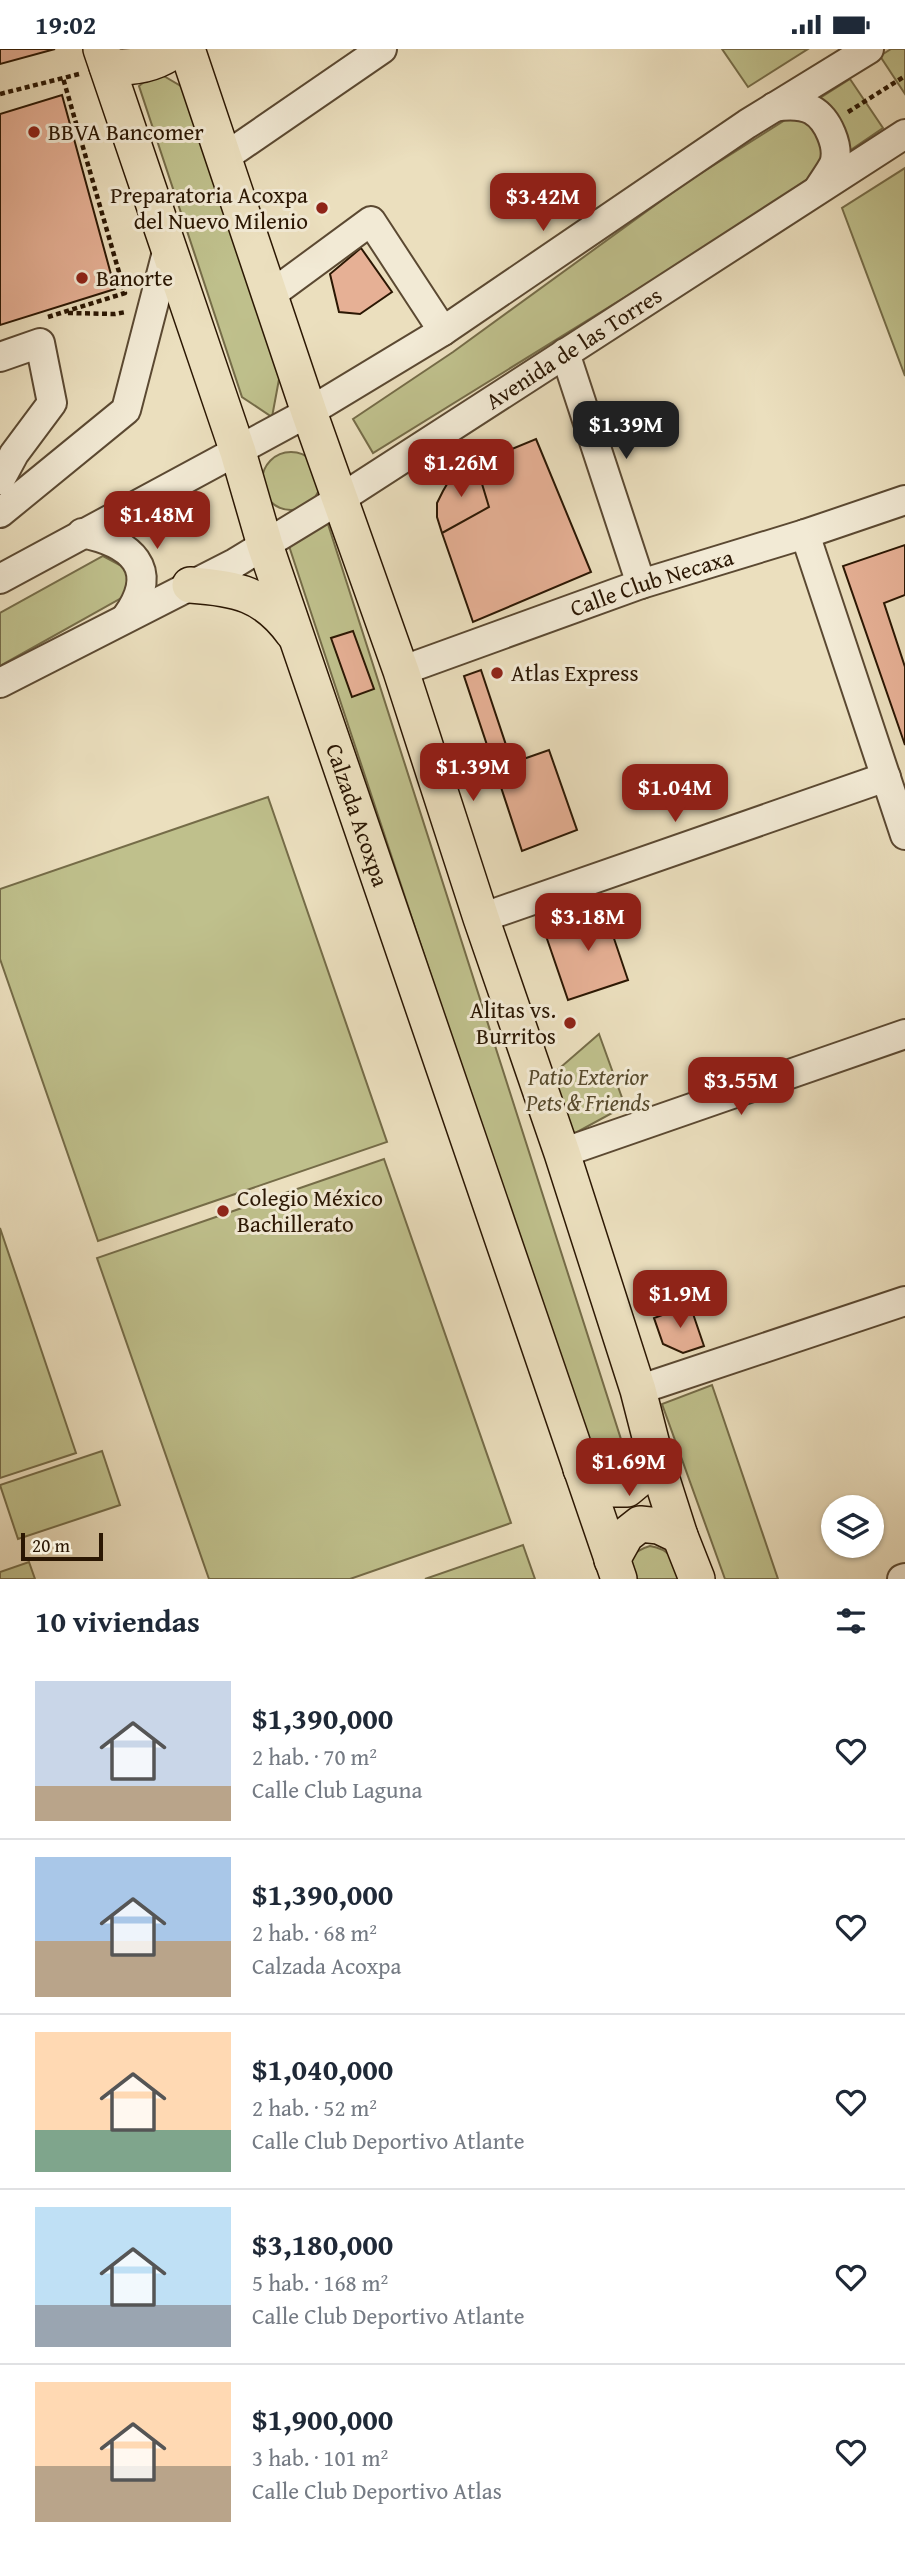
<!DOCTYPE html>
<html lang="es">
<meta charset="utf-8">
<style>
body{margin:0;font-family:"Gentium Book Plus",serif;background:#f2f2f3;color:#1f2937;height:100vh;display:flex;flex-direction:column;font-size:26px;white-space:nowrap}
*{box-sizing:border-box;margin:0}
p{font-size:23px;color:#747a83}
.icon{flex:none;width:38px;height:38px;fill:none;stroke:currentColor;stroke-width:2;stroke-linecap:round;stroke-linejoin:round}
.map{position:relative;height:1530px;overflow:hidden}
.sheet{display:flex;flex-direction:column;background:#fff;flex:1}
.sheet>*{flex:none}
.controls{position:absolute;left:821px;top:1446px;display:grid;gap:14px}
.controls a{display:grid;place-items:center;width:63px;height:63px;border-radius:50%;background:#fff;box-shadow:0 2px 5px #0004;font-size:35px}
.scale{position:absolute;left:21px;bottom:18px;width:82px;box-sizing:border-box;padding-left:7px;border:4px solid #2b1703;border-top:0;font-size:19px;line-height:24px;white-space:nowrap;color:#2b1703;-webkit-text-stroke:5px #f2ead5;paint-order:stroke}
.price{position:absolute;translate:-50% -60px;padding:0 16px;border-radius:14px;background:#8f2418;color:#fff;font-size:23px;line-height:46px;filter:drop-shadow(0 2px 4px #0008)}
.price::after{content:'';position:absolute;left:50%;top:42px;width:21px;height:16px;margin-left:-10px;background:inherit;clip-path:polygon(0 0,100% 0,50% 100%)}
.price.current{background:#222;color:#fff}
ul{padding:0;list-style:none}
li{display:flex;align-items:center;gap:21px;height:175px;padding:0 35px}
li+li{border-top:2px solid #e0e1e3}
li span{display:grid;place-items:center;flex:none;width:196px;height:140px;border-radius:0px;color:#555}
li>.icon{margin-inline-start:auto}
span .icon{width:84px;height:84px;fill:#fffc;stroke-width:1}
li b{font-size:30px}
h2{display:flex;justify-content:space-between;align-items:center;height:84px;padding:0 35px;font-size:30px}
.status{display:flex;justify-content:space-between;align-items:center;height:49px;padding:0 35px;background:#fff;direction:ltr}
.status svg{height:19px;fill:currentColor}
.map>svg:first-child{display:block}
.green{fill:#bfc08c;stroke:#756c48;stroke-width:2}
.building{fill:#e6b095;stroke:#2b1703;stroke-width:2}
.lines{fill:none;stroke-linecap:round;stroke-linejoin:round}
.minor-casing{stroke:#5b4932;stroke-width:32}
.major-casing{stroke:#2b1703;stroke-width:38}
.path{stroke:#2b1703;stroke-width:4.5;stroke-dasharray:5 3.5;stroke-linecap:butt}
.minor{stroke:#f2ead5;stroke-width:28}
.major{stroke:#ebdfbe;stroke-width:35}
.poi-dot{fill:#8f2418;stroke:#f2ead5;stroke-width:2.5}
.labels{text-anchor:middle;stroke-width:6;stroke-linejoin:round;paint-order:stroke}
.poi-label{font-size:23px;fill:#2b1703;stroke:#f2ead5;text-anchor:start}
.street-label{font-size:23px;fill:#2b1703;stroke:#f2ead5}
.park-label{font-size:23px;font-style:italic;fill:#574a2c;stroke:#f2ead5}
</style>
<div class="status"><b>19:02</b><svg viewBox="0 0 49 12"><path d="M0 12V9h3v3zM5 12V6h3v6zM10 12V3h3v9zM15 12V0h3v12zM26 1h20v11H26zM47 4h2v5h-2z"/></svg></div>
<div class="map">
<svg width="905" height="1530" viewBox="0 0 905 1530">
<rect width="100%" height="100%" fill="#ebdfbe"/>
<filter id="stains"><feTurbulence type="fractalNoise" baseFrequency=".00286" numOctaves="4"/><feColorMatrix values="0 0 0 0 .2 0 0 0 0 .09 0 0 0 0 .02 0 0 0 .5 -.17"/></filter>
<radialGradient id="worn" r=".72"><stop offset=".6" stop-color="#630" stop-opacity="0"/><stop offset="1" stop-color="#630" stop-opacity=".3"/></radialGradient>
<path class="green" d="M722,0H808L748,38Z
M891,0H905V45L880,7Z
M157,23L184,39L280,325L272,368L242,348L139,37Z
M850,30L883,79L724,187L373,404L353,370L453,303L687,133Z
M905,119V327L842,159Z
M262 432a29 29 0 1 1 58 0a29 29 0 1 1-58 0Z
M327,472L627,1409L612,1422L591,1411L289,497Z
M103,507L131,522L123,548L0,617V564Z
M268,748L387,1093L98,1192L0,910V840Z
M599,985L625,1057L568,1088L554,1024Z
M384,1110L511,1474L350,1530H209L97,1209Z
M0,1179L76,1404L0,1429Z
M712,1336L778,1530H725L662,1355Z
M102,1402L120,1456L18,1490L0,1436Z
M523,1496L535,1530H425Z
M650,1497C670,1500 675,1511 681,1530H631C625,1513 632,1502 650,1497Z
M29,1513L35,1530H0V1523Z"/>
<path class="building" d="M0,0H55L0,15Z
M62,46L115,240L0,276V65Z
M361,199L392,243L360,265L339,263L330,225Z
M536,390L591,523L473,573L442,484L489,458L476,415Z
M476,415L489,458L442,484L437,468V454L443,442L450,430Z
M905,496V546L884,554L905,618V696L843,517Z
M353,582L374,640L352,648L331,589Z
M481,621L512,714L495,720L464,627Z
M549,701L577,781L522,802L495,720Z
M600,848L628,931L568,951L546,887L583,875L576,855Z
M690,1256L704,1297L683,1304L663,1295L654,1269Z"/>
<g class="lines">
<defs>
<g id="minor">
<path d="M774,58C787,56 800,55 812,61C828,70 840,98 834,115C830,123 824,131 819,139"/>
<path d="M222,110L382,0"/>
<path d="M269,247L371,172L443,282"/>
<path d="M565,304L641,535"/>
<path d="M0,308L40,294L52,354L14,405L0,431"/>
<path d="M0,464L126,361L168,199"/>
<path d="M82,484C131,494 161,519 127,567"/>
<path d="M805,485L905,786"/>
<path d="M0,530L309,363L443,282L747,75L869,0"/>
<path id="s1" d="M401,622L641,535L805,485L905,451"/>
<path id="s2" d="M0,634L235,514L340,450L905,85"/>
<path d="M481,869L886,728"/>
<path d="M562,1104L905,985"/>
<path d="M638,1341L905,1252"/>
<path d="M902,1530L905,1529"/>
</g>
<g id="major">
<path id="s3" d="M101,0L238,403L265,496L619,1530"/>
<path d="M187,0L309,363L401,622L481,869L562,1104L638,1341L657,1415L680,1487L697,1530"/>
<path d="M107,17C133,20 155,16 176,0"/>
<path d="M190,536C236,539 265,545 293,584"/>
<path d="M581,1420L607,1440H627L657,1415"/>
<path d="M612,1511L626,1486L640,1475L659,1477L680,1487"/>
</g>
</defs>
<use href="#minor" class="minor-casing"/>
<use href="#major" class="major-casing"/>
<path class="path" d="M0,45L79,25
M848,63L905,27
M68,264L115,265L126,263
M48,268L125,244L63,29"/>
<use href="#minor" class="minor"/>
<use href="#major" class="major"/>
</g>
<g class="poi-dot">
<circle cx="34" cy="83" r="7"/>
<circle cx="322" cy="159" r="7"/>
<circle cx="82" cy="229" r="7"/>
<circle cx="497" cy="624" r="7"/>
<circle cx="570" cy="974" r="7"/>
<circle cx="223" cy="1162" r="7"/>
</g>
<g class="labels">
<g class="poi-label">
<text x="48" y="91">BBVA Bancomer</text>
<text x="308" y="154" text-anchor="end">Preparatoria Acoxpa<tspan x="308" dy="26">del Nuevo Milenio</tspan></text>
<text x="96" y="237">Banorte</text>
<text x="511" y="632">Atlas Express</text>
<text x="556" y="969" text-anchor="end">Alitas vs.<tspan x="556" dy="26">Burritos</tspan></text>
<text x="237" y="1157">Colegio México<tspan x="237" dy="26">Bachillerato</tspan></text>
</g>
<g class="street-label">
<text dy="8" stroke="none"><textPath href="#s2" startOffset="665">Avenida de las Torres</textPath></text>
<text dy="8" stroke="none"><textPath href="#s1" startOffset="266">Calle Club Necaxa</textPath></text>
<text dy="8" stroke="none"><textPath href="#s3" startOffset="808">Calzada Acoxpa</textPath></text>
</g>
<g class="park-label">
<text x="588" y="1036">Patio Exterior<tspan x="588" dy="26">Pets &amp; Friends</tspan></text>
</g>
</g>
<rect width="100%" height="100%" filter="url(#stains)"/>
<rect width="100%" height="100%" fill="url(#worn)"/>
</svg>
<div class="controls">
<a><svg class="icon" aria-label="layers" viewBox="0 0 24 24"><path d="M12 4l9 5-9 5-9-5zM3 14l9 5 9-5"/></svg></a>
</div>
<div class="scale">20 m</div>
<b class="price" style="left:543px;top:184px">$3.42M</b>
<b class="price current" style="left:626px;top:412px">$1.39M</b>
<b class="price" style="left:461px;top:450px">$1.26M</b>
<b class="price" style="left:157px;top:502px">$1.48M</b>
<b class="price" style="left:473px;top:754px">$1.39M</b>
<b class="price" style="left:675px;top:775px">$1.04M</b>
<b class="price" style="left:588px;top:904px">$3.18M</b>
<b class="price" style="left:741px;top:1068px">$3.55M</b>
<b class="price" style="left:680px;top:1281px">$1.9M</b>
<b class="price" style="left:629px;top:1449px">$1.69M</b>
</div>
<section class="sheet">
<h2>10 viviendas<svg class="icon" aria-label="filters" viewBox="0 0 24 24"><path d="M4 7h16M4 17h16"/><circle cx="9" cy="7" r="2"/><circle cx="15" cy="17" r="2"/></svg></h2>
<ul>
<li><span style="background:linear-gradient(#c9d6e8 75%,#b9a48a 0)"><svg class="icon" aria-label="home" viewBox="0 0 24 24"><path d="M3 11l9-7 9 7M6 9v11h12V9"/></svg></span><div><b>$1,390,000</b><p>2 hab. · 70 m²</p><p>Calle Club Laguna</p></div><svg class="icon" aria-label="heart" viewBox="0 0 24 24"><path d="M12 20l-8-8c-3-5 5-10 8-4 3-6 11-1 8 4z"/></svg></li>
<li><span style="background:linear-gradient(#a9c7e8 60%,#b9a48a 0)"><svg class="icon" aria-label="home" viewBox="0 0 24 24"><path d="M3 11l9-7 9 7M6 9v11h12V9"/></svg></span><div><b>$1,390,000</b><p>2 hab. · 68 m²</p><p>Calzada Acoxpa</p></div><svg class="icon" aria-label="heart" viewBox="0 0 24 24"><path d="M12 20l-8-8c-3-5 5-10 8-4 3-6 11-1 8 4z"/></svg></li>
<li><span style="background:linear-gradient(#ffd9b3 70%,#7fa58c 0)"><svg class="icon" aria-label="home" viewBox="0 0 24 24"><path d="M3 11l9-7 9 7M6 9v11h12V9"/></svg></span><div><b>$1,040,000</b><p>2 hab. · 52 m²</p><p>Calle Club Deportivo Atlante</p></div><svg class="icon" aria-label="heart" viewBox="0 0 24 24"><path d="M12 20l-8-8c-3-5 5-10 8-4 3-6 11-1 8 4z"/></svg></li>
<li><span style="background:linear-gradient(#bfe0f5 70%,#9aa5b1 0)"><svg class="icon" aria-label="home" viewBox="0 0 24 24"><path d="M3 11l9-7 9 7M6 9v11h12V9"/></svg></span><div><b>$3,180,000</b><p>5 hab. · 168 m²</p><p>Calle Club Deportivo Atlante</p></div><svg class="icon" aria-label="heart" viewBox="0 0 24 24"><path d="M12 20l-8-8c-3-5 5-10 8-4 3-6 11-1 8 4z"/></svg></li>
<li><span style="background:linear-gradient(#ffd9b3 60%,#b9a48a 0)"><svg class="icon" aria-label="home" viewBox="0 0 24 24"><path d="M3 11l9-7 9 7M6 9v11h12V9"/></svg></span><div><b>$1,900,000</b><p>3 hab. · 101 m²</p><p>Calle Club Deportivo Atlas</p></div><svg class="icon" aria-label="heart" viewBox="0 0 24 24"><path d="M12 20l-8-8c-3-5 5-10 8-4 3-6 11-1 8 4z"/></svg></li>
</ul>
</section>
